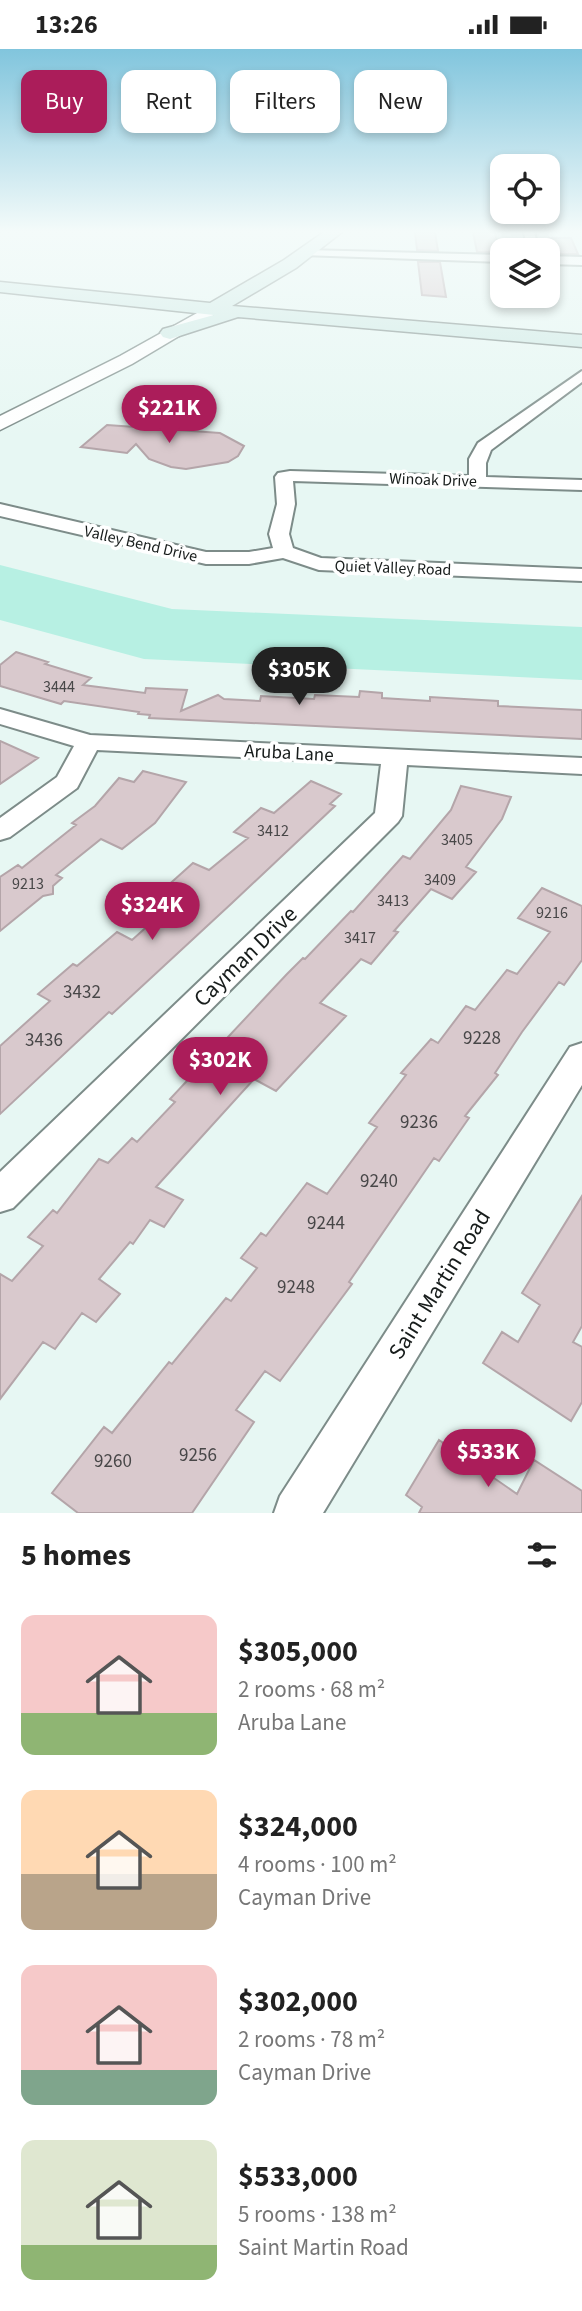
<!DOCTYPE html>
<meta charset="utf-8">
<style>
body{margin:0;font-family:"Source Sans 3",sans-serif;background:#f2f2f2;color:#222;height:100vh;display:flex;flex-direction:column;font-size:26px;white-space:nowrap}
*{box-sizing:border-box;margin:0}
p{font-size:23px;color:#767676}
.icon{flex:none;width:38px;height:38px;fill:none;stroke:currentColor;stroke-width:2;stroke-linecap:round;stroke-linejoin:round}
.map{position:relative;height:1464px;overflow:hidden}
.sheet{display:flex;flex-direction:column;background:#fff;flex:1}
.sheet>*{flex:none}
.guide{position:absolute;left:21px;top:21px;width:541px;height:63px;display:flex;gap:14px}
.controls{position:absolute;left:490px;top:105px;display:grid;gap:14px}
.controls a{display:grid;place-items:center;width:70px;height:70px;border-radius:14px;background:#fff;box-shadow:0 4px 10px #0003;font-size:35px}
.price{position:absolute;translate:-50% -60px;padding:0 16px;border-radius:24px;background:#ab1d5a;color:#fff;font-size:23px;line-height:46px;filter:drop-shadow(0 2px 4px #0008)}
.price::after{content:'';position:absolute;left:50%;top:42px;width:21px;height:16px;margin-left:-10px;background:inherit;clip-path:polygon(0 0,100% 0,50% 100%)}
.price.on{background:#222;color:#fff}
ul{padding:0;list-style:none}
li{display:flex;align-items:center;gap:21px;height:175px;padding:0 21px}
li span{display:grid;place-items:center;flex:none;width:196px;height:140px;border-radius:14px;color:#555}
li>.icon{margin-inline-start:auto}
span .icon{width:84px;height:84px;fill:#fffc;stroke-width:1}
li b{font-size:30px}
h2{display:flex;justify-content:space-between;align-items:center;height:84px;padding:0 21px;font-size:30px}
.chip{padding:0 24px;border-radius:14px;background:#fff;box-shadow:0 4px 10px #0003;font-size:24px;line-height:63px}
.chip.on{background:#ab1d5a;color:#fff}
.status{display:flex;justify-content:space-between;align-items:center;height:49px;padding:0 35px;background:#fff;direction:ltr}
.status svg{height:19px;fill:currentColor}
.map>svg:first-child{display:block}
.green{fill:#b7f0e3}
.building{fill:#d9c9cd;stroke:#b4a5a9;stroke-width:2}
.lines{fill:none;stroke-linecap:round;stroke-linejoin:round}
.minor-casing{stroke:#7d8c89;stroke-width:4}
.tertiary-casing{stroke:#7d8c89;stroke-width:3}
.secondary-casing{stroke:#7d8c89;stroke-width:3}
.minor{fill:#fff;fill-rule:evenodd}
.tertiary{fill:#fff;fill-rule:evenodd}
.secondary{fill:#cfeae5;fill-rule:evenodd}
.labels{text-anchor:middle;stroke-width:7;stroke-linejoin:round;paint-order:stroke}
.far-street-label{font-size:16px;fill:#171c1b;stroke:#fff}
.number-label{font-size:16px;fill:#484748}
.street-label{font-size:19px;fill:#171c1b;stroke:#fff}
.near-number-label{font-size:19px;fill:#484748}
.near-street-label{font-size:23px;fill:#171c1b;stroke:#fff}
</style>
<div class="status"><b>13:26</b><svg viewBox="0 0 49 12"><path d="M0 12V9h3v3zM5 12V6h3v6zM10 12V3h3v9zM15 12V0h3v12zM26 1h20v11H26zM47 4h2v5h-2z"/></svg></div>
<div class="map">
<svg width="582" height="1464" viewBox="0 0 582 1464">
<rect width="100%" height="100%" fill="#e7f7f3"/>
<path class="green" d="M0,516L172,560L582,578V631L144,610L0,571Z"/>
<path class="building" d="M415,183H435L438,202L417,201Z
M473,183H495L499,203H477Z
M549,189H571L578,205H548V198H552Z
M418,213H440L446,248L422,246Z
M107,376L220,384L244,397L238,407L228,413L186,420L171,418L149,410L136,395L127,404L81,398Z
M16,603L48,613L45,615L91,629L83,636L145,644L146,639L187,641L181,662L218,646L224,650L260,652L261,647L314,650L315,646L359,648L360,642L382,644V649L430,652V648L498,652V657L582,661V690L149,669L150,666L138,665L139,663L64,652L61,655L0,637V616Z
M0,692L38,709L0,735Z
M143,722L186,733L155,774L122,800L101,790L56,826L62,829L53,837V845L43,847L0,882V828L18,816L22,819L76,776L72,774L95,757L119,729L134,733Z
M311,732L341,745L330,755L335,757L232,854L112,965L109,963L0,1065V997L50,952L38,945L73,915L77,917L117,883L132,891L180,848L164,840L193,814L209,821L248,789L234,783L261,759L274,764Z
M461,737L511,748L502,770L466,818L476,823L452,850L431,840L394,882L398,883L371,915L361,910L320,954L346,967L276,1042L254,1030L156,1138L183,1151L164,1178L150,1171L133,1195L130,1193L99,1230L120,1245L96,1273L82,1264L55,1300L43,1293L0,1350V1225L12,1232L43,1197L28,1188L53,1161L57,1164L99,1110L108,1114L132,1089L137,1093L175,1053L170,1050L287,925L303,909L305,910L351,862L353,863L403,807L410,810L451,761Z
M542,839L582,857V911L564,936L559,933L522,983L495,1024L498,1026L465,1067L469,1069L439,1112L434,1109L349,1233L352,1235L280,1332L265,1322L236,1361L254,1373L192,1464H78L52,1444L104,1378L112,1384L169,1313L172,1315L226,1249L231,1252L257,1219L241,1209L261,1184L266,1187L307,1134L327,1145L377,1078L369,1074L406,1026L401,1024L431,990L438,994L466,957L475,961L507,921L517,925L550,883L518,869Z
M582,1147V1277L573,1293L582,1298V1353L571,1372L483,1314L502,1283L518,1293L540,1256L522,1244Z
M439,1391L517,1445L534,1411L582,1442V1464H419L422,1458L406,1446Z"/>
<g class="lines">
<defs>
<path id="minor" d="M524,183H534L539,201H527Z
M306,201L502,206V213L302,206V202Z
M548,207L582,208V216L548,215Z
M582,322V333L491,401L486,414V428L582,431V441L293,432L295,455L289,485L293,499L321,509L582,520V532L319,521L283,509L249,515H206L0,467V455L206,503H249L273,499L269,485L277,455L275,428L278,424L290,422L469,427V410L478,394Z
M0,660L90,686L582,709V725L407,716L402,767L398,773L13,1159L0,1163V1123L375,764L381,715L97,701L77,739L10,788L0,791V769L57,728L74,697L0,675Z
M582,994V1036L323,1464H274L280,1447L570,998Z"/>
<path id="tertiary" d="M215,254L221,256L223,259L221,262L132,315L0,381V367L120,307Z"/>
<path id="secondary" d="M324,183H342L296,219L232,257L582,286V298L238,268L170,290L163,288L160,284L163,280L214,266L0,243V233L210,254L284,211Z"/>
</defs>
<use href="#minor" class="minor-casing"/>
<use href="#tertiary" class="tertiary-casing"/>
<use href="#secondary" class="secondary-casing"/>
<use href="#minor" class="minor"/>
<use href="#tertiary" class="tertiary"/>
<use href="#secondary" class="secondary"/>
</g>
<linearGradient id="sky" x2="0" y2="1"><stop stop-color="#81c5dd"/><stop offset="0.47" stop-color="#f4fbfa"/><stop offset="1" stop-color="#f4fbfa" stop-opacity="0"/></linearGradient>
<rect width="582" height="388" fill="url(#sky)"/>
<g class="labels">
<g class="far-street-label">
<text transform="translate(433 430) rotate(2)" y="6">Winoak Drive</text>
<text transform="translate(141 494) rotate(13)" y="6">Valley Bend Drive</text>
<text transform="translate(393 518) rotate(2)" y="6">Quiet Valley Road</text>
</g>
<g class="number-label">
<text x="59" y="643">3444</text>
<text x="273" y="787">3412</text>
<text x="457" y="796">3405</text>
<text x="440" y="836">3409</text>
<text x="28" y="840">9213</text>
<text x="393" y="857">3413</text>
<text x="552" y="869">9216</text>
<text x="360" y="894">3417</text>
</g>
<g class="street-label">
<text transform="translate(289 703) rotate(3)" y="7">Aruba Lane</text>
</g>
<g class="near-number-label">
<text x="82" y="949">3432</text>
<text x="482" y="995">9228</text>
<text x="44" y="997">3436</text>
<text x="419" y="1079">9236</text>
<text x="379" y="1138">9240</text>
<text x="326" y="1180">9244</text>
<text x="296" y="1244">9248</text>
<text x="198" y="1412">9256</text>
<text x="113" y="1418">9260</text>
</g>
<g class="near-street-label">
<text transform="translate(245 907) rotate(-44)" y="8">Cayman Drive</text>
<text transform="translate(439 1235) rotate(-58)" y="8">Saint Martin Road</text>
</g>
</g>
</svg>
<div class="controls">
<a><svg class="icon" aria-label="locate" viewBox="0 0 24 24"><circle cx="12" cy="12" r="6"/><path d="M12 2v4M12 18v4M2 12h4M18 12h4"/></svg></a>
<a><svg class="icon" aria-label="layers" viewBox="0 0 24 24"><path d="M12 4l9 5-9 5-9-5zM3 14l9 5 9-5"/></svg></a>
</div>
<b class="price" style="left:169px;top:396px">$221K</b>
<b class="price on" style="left:299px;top:658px">$305K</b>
<b class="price" style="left:152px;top:893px">$324K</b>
<b class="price" style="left:220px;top:1048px">$302K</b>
<b class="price" style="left:488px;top:1440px">$533K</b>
<div class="guide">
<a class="chip on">Buy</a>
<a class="chip">Rent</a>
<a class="chip">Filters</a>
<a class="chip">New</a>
</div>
</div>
<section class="sheet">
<h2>5 homes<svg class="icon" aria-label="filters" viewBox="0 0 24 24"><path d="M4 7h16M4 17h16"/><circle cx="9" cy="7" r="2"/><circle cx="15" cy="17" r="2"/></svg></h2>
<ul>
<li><span style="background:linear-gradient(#f6c9c9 70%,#8fb573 0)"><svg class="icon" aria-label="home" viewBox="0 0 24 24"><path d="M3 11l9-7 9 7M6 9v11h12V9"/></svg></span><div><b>$305,000</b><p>2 rooms · 68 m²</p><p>Aruba Lane</p></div></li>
<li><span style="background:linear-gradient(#ffd9b3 60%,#b9a48a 0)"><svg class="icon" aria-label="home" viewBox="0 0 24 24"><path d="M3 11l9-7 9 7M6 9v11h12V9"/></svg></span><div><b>$324,000</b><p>4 rooms · 100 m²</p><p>Cayman Drive</p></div></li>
<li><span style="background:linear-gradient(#f6c9c9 75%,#7fa58c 0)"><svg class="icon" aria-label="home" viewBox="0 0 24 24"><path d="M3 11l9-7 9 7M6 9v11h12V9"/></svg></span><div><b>$302,000</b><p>2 rooms · 78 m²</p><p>Cayman Drive</p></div></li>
<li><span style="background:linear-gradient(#dfe7d0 75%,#8fb573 0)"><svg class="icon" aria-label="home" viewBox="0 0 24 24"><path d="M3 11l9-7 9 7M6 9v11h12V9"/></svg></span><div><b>$533,000</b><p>5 rooms · 138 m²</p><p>Saint Martin Road</p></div></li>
</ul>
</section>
